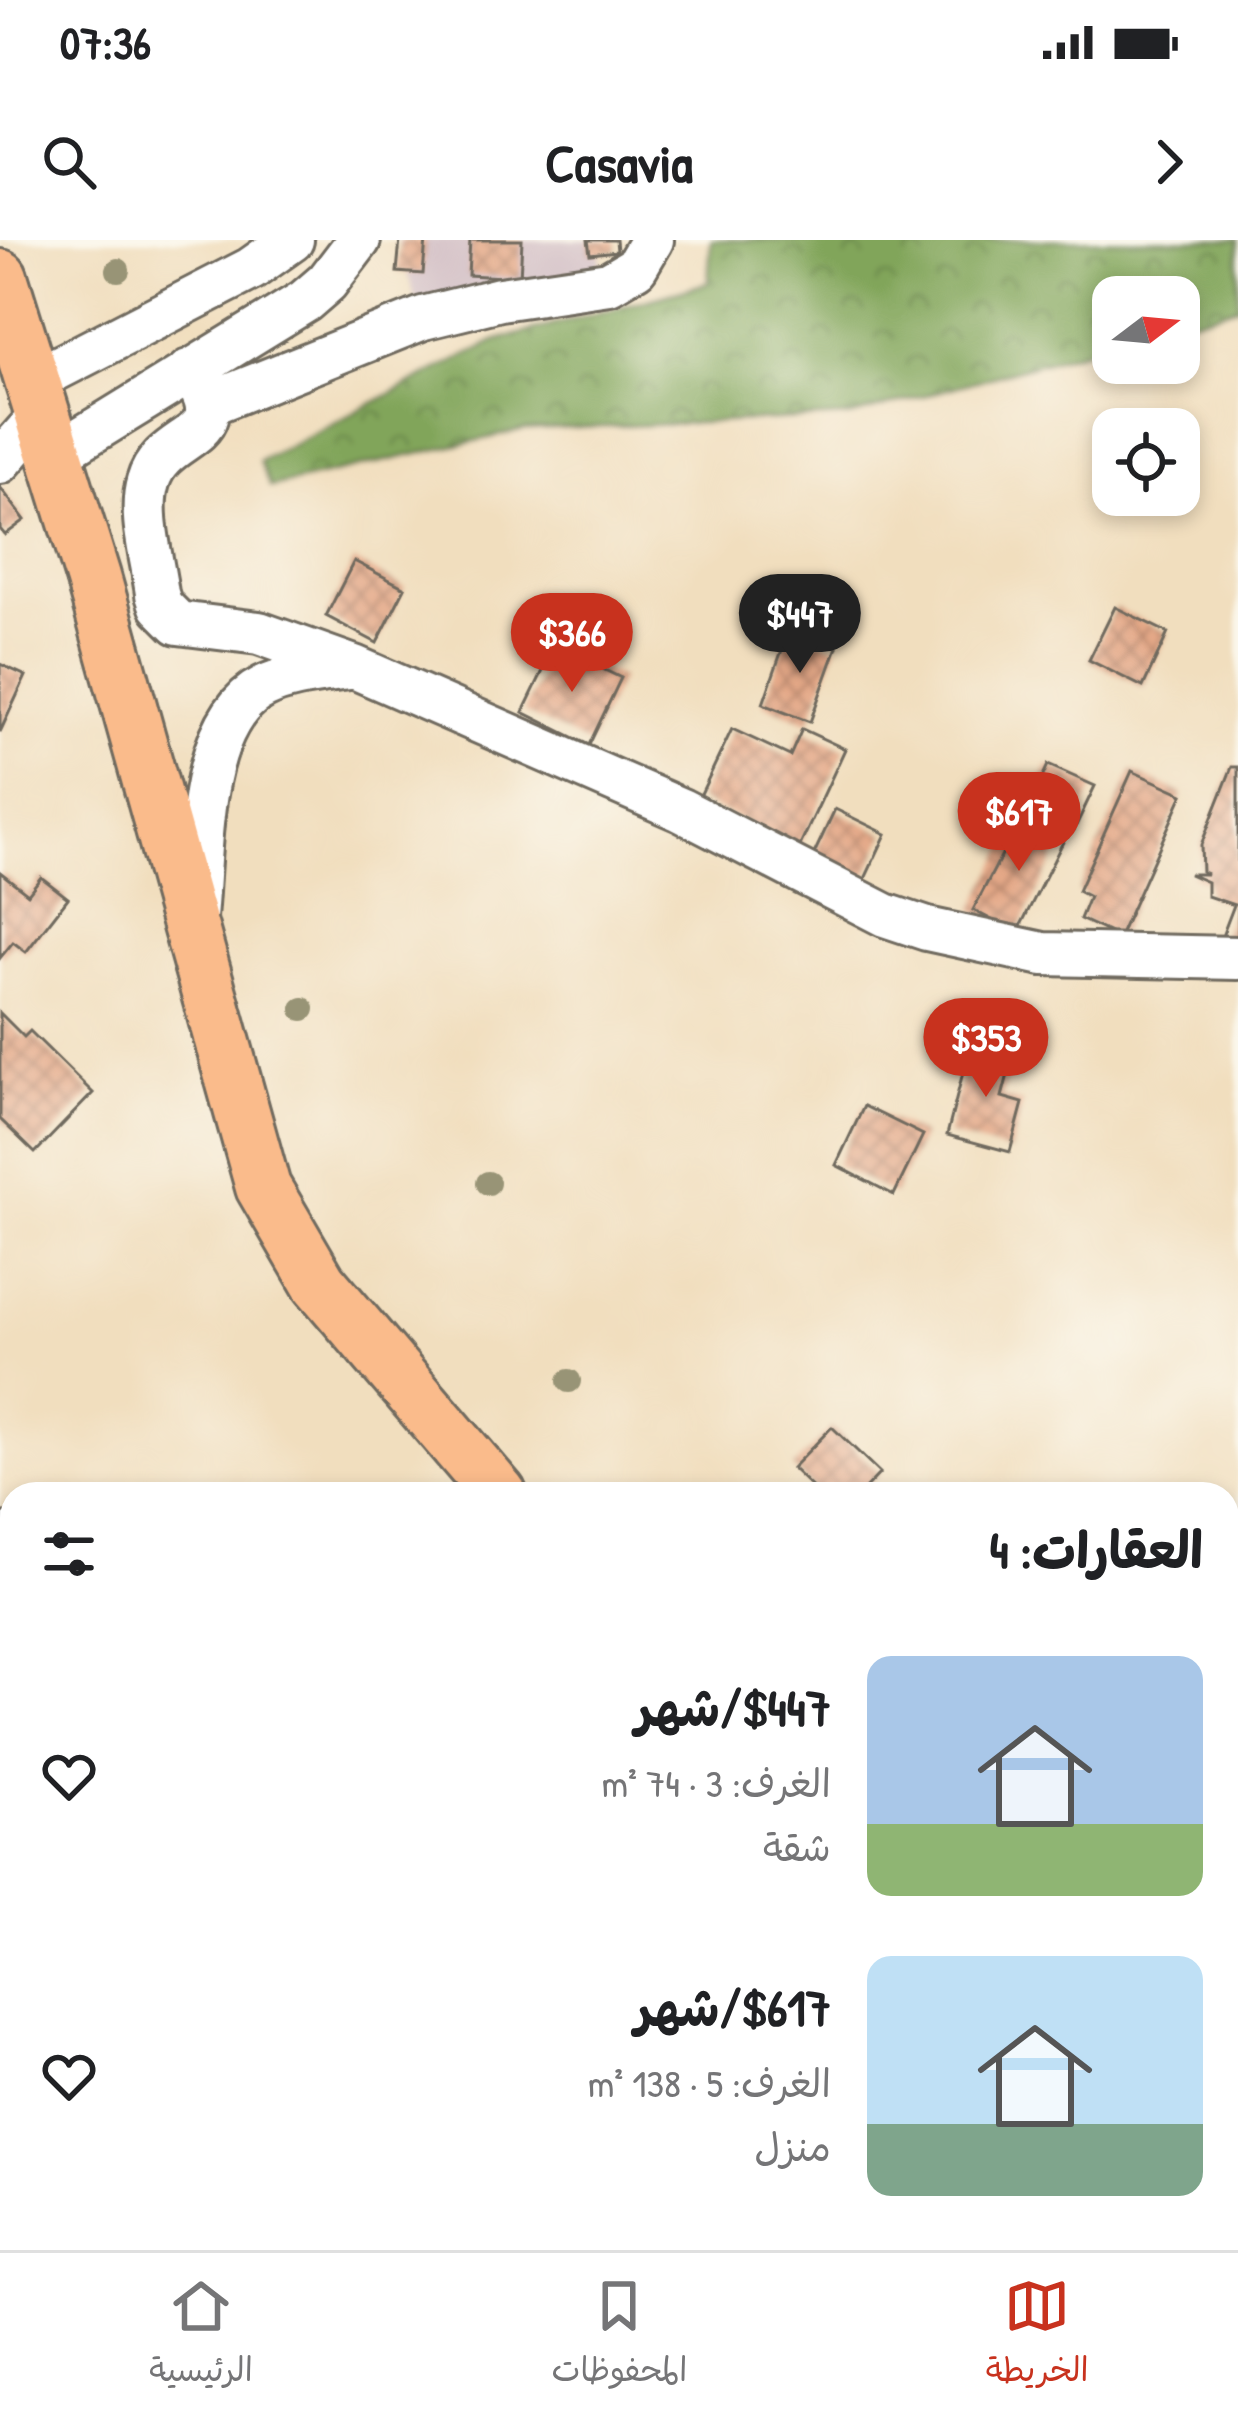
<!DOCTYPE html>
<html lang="ar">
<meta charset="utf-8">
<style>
body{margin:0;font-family:"Patrick Hand","Playpen Sans Arabic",sans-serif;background:#f2f2f2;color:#202124;direction:rtl;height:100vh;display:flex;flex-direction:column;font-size:45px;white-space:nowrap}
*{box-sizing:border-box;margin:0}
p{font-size:39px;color:#757577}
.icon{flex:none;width:66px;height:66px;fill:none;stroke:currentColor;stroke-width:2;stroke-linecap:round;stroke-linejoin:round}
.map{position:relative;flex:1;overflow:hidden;direction:ltr}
.details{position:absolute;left:0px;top:1242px;width:1239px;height:768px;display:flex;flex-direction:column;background:#fff;border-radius:36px 36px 0 0;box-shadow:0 6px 18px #0003;direction:rtl}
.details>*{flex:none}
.needle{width:78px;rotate:74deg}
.fabs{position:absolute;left:1092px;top:36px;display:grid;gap:24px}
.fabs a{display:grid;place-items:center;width:108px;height:108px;border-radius:24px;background:#fff;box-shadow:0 6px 18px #0003;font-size:60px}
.price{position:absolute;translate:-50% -102px;padding:0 27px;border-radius:42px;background:#c8321e;color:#fff;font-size:39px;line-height:78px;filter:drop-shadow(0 3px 6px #0008)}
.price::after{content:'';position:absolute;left:50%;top:72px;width:36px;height:27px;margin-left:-18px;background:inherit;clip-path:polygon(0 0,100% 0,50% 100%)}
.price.active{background:#222;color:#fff}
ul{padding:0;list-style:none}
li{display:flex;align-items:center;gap:36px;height:300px;padding:0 36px}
li span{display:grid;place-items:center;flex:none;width:336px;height:240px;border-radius:24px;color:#555}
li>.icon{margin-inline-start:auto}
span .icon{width:144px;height:144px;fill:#fffc;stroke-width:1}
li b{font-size:51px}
h2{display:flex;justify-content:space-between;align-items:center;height:144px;padding:0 36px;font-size:51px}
.status{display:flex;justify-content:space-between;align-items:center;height:84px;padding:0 60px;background:#fff;direction:ltr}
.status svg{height:33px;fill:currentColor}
header{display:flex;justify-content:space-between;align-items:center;height:156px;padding:0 36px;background:#fff;font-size:54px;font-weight:800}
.tabs{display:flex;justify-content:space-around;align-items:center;height:168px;border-top:3px solid #e0e0e0;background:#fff;font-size:33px;color:#757577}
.tabs a{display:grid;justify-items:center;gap:6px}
.tabs .active{color:#c8321e}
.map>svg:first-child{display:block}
.industrial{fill:#d2bec5}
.forest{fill:url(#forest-crowns);stroke:#566842;stroke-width:3}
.building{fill:url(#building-cross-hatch)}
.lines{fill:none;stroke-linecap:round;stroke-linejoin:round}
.minor-casing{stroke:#706a5e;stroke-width:48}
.major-casing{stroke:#706a5e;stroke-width:60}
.minor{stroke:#fff;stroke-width:42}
.major{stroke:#fabb8b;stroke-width:54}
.tree{fill:#989476}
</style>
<div class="status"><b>07:36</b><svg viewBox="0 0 49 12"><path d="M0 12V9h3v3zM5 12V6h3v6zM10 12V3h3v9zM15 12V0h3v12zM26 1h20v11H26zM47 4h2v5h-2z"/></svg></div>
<header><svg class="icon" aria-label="forward" viewBox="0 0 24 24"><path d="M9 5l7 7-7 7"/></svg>Casavia<svg class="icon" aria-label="search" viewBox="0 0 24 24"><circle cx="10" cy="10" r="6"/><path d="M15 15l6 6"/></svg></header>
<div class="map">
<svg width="1238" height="2010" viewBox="0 0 1238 2010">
<defs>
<pattern id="forest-crowns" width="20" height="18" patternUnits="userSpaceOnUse" patternTransform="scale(3)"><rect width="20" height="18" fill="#81a55a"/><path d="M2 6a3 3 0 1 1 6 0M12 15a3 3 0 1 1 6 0" fill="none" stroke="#6a874b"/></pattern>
<pattern id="building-cross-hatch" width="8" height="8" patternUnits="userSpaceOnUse" patternTransform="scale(3)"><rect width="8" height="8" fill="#e4a887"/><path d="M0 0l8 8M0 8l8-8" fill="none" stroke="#b9896f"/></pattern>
</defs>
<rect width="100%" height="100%" fill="#fbf7ec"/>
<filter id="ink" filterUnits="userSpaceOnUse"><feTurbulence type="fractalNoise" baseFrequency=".00833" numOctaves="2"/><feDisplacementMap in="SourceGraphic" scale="24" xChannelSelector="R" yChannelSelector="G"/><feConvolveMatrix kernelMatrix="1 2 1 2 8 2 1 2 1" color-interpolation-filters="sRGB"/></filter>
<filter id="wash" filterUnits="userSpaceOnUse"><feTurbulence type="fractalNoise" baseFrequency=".004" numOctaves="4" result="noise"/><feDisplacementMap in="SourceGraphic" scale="48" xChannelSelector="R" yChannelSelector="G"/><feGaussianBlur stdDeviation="2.7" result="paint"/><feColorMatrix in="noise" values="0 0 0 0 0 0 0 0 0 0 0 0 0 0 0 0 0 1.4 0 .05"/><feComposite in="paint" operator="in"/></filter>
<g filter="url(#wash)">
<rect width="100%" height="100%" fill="#f1debe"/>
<path class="industrial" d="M397,0H602L600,30L419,71Z"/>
<path class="forest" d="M711,0H1238V66L1179,83V57H1113V102L849,177L524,190L270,247L259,221L495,101L708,43Z"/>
<g id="blocks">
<path class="building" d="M400,0H426L423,34L397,32Z
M470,0H522L520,38L468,35Z
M588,0H616L617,11L590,14Z
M0,247L25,280L5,295L0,289Z
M354,321L405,348L377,403L326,376Z
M575,362L610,379L591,421L555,403Z
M1115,367L1168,393L1143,447L1089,420Z
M789,390L837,407L810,482L763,464Z
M555,406L621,438L589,505L523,472Z
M0,424L26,436L0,492Z
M732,489L790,516L802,489L845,509L799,608L698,560Z
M1048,525L1095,546L1074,590L1028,569Z
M1232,527H1238V699H1221L1234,665L1207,656V642L1189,634H1207L1202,632L1201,605Z
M1132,531L1183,554L1119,697L1080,679L1089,657L1078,651Z
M835,569L886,594L864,641L813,616Z
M1022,576L1065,598L1017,693L973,670Z
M0,632L28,654L41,637L68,658L26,712L13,702L0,718Z
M0,773L24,797L30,791L93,853L35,913L0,879Z
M971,801L1014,812L1002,857L1023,863L1010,912L947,895Z
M864,866L923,895L894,955L836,925Z
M832,1187L880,1233L860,1254H819L792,1228Z"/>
</g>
</g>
<g filter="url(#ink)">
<use href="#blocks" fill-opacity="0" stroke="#706a5e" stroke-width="3"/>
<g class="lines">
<defs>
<path id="minor" d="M189,131C242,203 163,188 148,242C138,274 153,321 157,354L161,366L178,383L259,393L354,427L681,570L885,675L927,689L1043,714L1238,718
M31,142L251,29L292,0
M209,164L423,78L500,59L609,43L636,27L652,0
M56,214L305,61L327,42L359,0
M0,222L43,173
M195,677C202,610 196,481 264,447C290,434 325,432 354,427
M0,1294L12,1304"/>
<path id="major" d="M0,37L93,337L263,947L319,1043L499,1254
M1227,1819L1238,1822"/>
</defs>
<use href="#minor" class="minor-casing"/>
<use href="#major" class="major-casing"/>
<use href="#minor" class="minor"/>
<use href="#major" class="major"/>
</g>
<g class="tree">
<circle cx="118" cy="30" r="12"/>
<circle cx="303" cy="769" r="12"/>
<circle cx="488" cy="943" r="12"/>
<circle cx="569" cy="1141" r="12"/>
</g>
</g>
</svg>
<div class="fabs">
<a><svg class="needle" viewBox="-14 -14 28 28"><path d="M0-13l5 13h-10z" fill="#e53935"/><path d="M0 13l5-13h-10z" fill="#757577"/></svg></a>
<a><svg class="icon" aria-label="locate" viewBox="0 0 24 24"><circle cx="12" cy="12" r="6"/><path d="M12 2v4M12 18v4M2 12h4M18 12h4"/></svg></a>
</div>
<b class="price active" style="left:800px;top:436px">$447</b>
<b class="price" style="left:572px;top:455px">$366</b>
<b class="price" style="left:1019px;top:634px">$617</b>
<b class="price" style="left:986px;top:860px">$353</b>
<section class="details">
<h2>العقارات: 4<svg class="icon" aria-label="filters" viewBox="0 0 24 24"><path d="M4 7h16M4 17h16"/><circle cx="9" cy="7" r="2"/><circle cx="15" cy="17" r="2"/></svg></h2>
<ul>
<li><span style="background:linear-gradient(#a9c7e8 70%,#8fb573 0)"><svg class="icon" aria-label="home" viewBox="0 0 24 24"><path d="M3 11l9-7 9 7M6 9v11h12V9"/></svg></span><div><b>$447/شهر</b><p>الغرف: 3 · 74 m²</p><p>شقة</p></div><svg class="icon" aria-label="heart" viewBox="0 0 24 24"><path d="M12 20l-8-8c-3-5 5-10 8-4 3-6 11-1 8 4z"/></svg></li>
<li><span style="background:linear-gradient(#bfe0f5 70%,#7fa58c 0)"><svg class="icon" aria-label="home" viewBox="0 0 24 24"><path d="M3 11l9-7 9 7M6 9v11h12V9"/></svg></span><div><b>$617/شهر</b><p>الغرف: 5 · 138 m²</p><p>منزل</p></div><svg class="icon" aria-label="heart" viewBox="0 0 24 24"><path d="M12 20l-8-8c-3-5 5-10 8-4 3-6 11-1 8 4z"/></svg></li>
</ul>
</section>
</div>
<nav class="tabs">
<a class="active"><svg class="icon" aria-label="map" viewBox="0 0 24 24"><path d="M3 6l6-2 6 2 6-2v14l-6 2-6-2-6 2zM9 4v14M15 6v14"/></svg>الخريطة</a>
<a><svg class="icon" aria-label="saved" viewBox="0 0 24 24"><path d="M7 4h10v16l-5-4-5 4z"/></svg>المحفوظات</a>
<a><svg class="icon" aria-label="home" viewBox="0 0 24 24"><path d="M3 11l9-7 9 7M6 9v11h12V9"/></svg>الرئيسية</a>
</nav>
